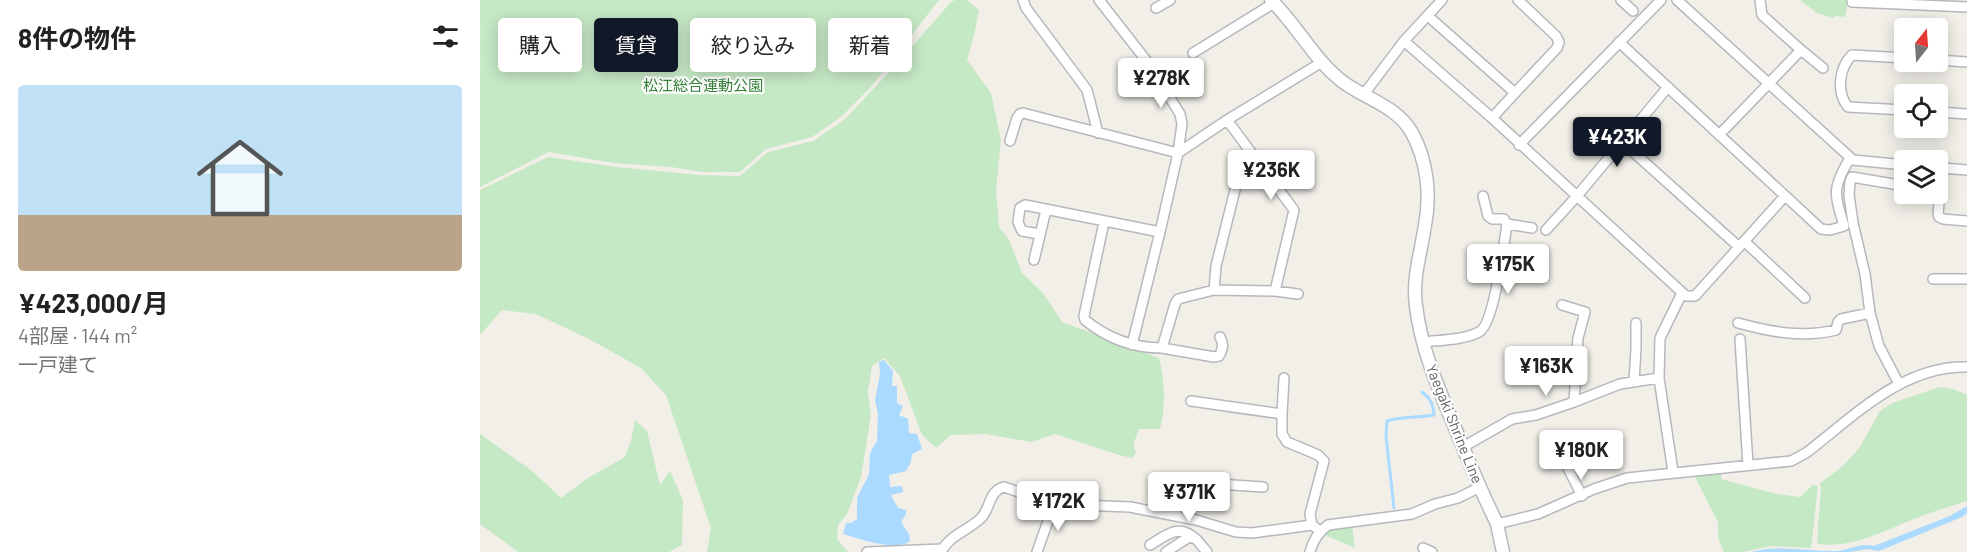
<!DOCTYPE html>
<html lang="ja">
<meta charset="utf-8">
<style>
body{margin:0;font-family:Barlow,"Noto Sans JP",sans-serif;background:#f6f6f6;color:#222;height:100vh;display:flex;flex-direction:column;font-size:22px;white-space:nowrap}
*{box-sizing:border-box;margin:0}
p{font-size:20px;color:#767676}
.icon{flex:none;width:33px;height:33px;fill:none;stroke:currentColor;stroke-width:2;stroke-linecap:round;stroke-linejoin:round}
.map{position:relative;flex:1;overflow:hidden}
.sheet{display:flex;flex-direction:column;background:#fff;width:480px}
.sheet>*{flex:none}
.guide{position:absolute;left:18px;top:18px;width:570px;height:54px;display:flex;gap:12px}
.needle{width:39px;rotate:17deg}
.fabs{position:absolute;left:1414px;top:18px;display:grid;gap:12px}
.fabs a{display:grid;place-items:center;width:54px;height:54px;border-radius:6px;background:#fff;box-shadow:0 3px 15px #0003;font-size:30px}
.price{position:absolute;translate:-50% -51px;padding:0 14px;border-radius:6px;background:#fff;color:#222;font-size:20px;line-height:39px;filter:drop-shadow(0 2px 3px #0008)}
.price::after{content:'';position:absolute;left:50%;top:36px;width:18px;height:14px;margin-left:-9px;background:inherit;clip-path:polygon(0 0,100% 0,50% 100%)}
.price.on{background:#111827;color:#fff}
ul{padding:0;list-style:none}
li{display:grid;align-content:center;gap:12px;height:318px;padding:0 18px}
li+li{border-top:2px solid #e0e0e0}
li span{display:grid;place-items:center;height:186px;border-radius:6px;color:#555}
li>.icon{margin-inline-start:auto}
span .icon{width:108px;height:108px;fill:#fffc;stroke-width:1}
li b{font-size:26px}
h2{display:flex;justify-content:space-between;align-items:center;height:72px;padding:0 18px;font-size:26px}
.chip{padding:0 21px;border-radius:6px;background:#fff;box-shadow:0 3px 15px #0003;font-size:21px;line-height:54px}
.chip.on{background:#111827;color:#fff}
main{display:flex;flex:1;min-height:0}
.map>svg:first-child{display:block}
.green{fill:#c5e8c5}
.water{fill:#aadaff}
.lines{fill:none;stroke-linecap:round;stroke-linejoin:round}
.stream{stroke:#aadaff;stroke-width:3}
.street-casing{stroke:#b5b8bc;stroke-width:12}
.secondary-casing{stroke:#b6babf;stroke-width:15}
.street{stroke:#fff;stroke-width:9}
.secondary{stroke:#fff;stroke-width:12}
.labels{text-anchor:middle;stroke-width:4.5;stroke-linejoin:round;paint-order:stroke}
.park-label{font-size:15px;fill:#348238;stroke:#fff}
.street-label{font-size:15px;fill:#5f6368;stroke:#fff}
</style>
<main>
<section class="sheet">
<h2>8件の物件<svg class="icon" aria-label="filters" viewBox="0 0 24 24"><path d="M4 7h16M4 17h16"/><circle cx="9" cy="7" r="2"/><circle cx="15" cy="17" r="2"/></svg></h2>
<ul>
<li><span style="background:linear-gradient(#bfe0f5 70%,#b9a48a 0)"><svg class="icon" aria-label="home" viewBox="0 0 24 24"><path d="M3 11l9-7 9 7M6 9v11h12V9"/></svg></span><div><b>¥423,000/月</b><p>4部屋 · 144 m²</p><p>一戸建て</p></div></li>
</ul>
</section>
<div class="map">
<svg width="1487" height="552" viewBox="0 0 1487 552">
<rect width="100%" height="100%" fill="#f1efe8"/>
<path class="green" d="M0,0H459L390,88L362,116L332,137L286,149L260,172H222L191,167L134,163L69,152L0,187Z
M475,0H487L499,10L495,31L487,60L511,93L521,140L516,189L519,227L529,240L542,273L563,293L582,322L679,358C685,382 686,405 680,429H659L653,445L656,453L652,458L639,455L575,434L551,442L506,434L471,435L456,448L442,435L420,376L404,358L392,366L388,392L391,415L381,477L367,514L358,525L357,539L368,552H227L231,528L186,395L161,368L107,338L56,314L22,310L0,335V190L68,157L136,167L221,175L260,176L288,152L333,141L364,120L415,66L471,2Z
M1320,0H1368L1365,17L1356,16L1353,18L1337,13Z
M1460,387L1473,389L1487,395V501C1468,507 1448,513 1429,521C1399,533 1372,548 1339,544L1337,542L1341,487L1339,484L1363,466L1380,447L1400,411L1412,403Z
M155,420L167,431L180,485L190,471L203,500L202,545L189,552H38L0,524V434L51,470L81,498L108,478L145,457L151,441Z
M1241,471V479L1296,494L1320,497L1333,485L1338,486L1331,548L1290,546L1263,552H1244L1238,538V522L1215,477Z
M872,526L875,548L845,535L852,529Z"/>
<path class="water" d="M404,360L413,371L412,386H417V403L423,406L419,415L428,419L429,433L437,434L442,449L432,454L431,462L426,471L409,475L410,487L422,486L423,492L411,495L418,508L426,510V514L421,522L429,534L430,541C416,552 380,539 363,534L366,523H371L377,519V498L389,474L390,453L397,441L398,414L395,400L400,374L399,362Z
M1487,506V513L1482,517L1399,551L1387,549L1370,552H1271C1300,544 1328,552 1357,551C1369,550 1382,542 1394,546L1470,516Z"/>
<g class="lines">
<path class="stream" d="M914,508L906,436L907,421C922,416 938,418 954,415C953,404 951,399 942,392"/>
<defs>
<path id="street" d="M543,0L546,8L607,90L618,133
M619,0L669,64L700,114L702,124L698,153L680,232
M1141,0L1153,11
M1197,0L1373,160L1425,165
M1372,0V2L1487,7
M676,8L690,0
M948,16L1035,93L1012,118
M924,41L962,0
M1139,42L1341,229L1350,230L1364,226C1354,193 1352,188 1370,158
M1321,50L1343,68
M713,53L794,3
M1425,58L1372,55C1359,68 1356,92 1368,107L1425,110
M1458,60L1487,62
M1035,93L1077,48L1079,42L1076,36L1038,0
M884,94L924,41L1012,118L1206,296H1215L1305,196
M1458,112L1487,114
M747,120L814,210L795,291
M1239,135L1321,50L1282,15L1280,0
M530,141L537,118L540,114L543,113L698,153L747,120L842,62
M1141,141L1259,247
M1039,145L1181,0
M1487,170L1462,168L1458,214L1459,217L1463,219L1487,221
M624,222L604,316L605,320C627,338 653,348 682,348
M1027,224L1052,228
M1066,230L1097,196L1188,87
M560,234L542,231L538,222L540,208L545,205L680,232L652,345
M1264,241L1325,298
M554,260L565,214
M1453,279H1487
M734,290L736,266L763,158L768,149
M1258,323C1291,332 1322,338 1356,330L1358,322L1361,319L1390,313
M740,337C744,344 743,349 739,356L734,357L682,348L695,304L698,299L734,290L795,291L818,294
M1260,339L1268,465
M944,342C961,340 984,340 999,332C1014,325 1024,243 1027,224L1024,219H1012L1008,216L1003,196
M1154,381L1156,349V323
M1419,384L1399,346L1390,313L1385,274L1373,223L1369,195L1370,182L1372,177L1425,186
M711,401L802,414L804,378
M1094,402L1140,384L1179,378
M802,414V434L807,442L838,455L844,461L830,514L832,525
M1088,437L1076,444L1102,496
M983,447L1032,419L1056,415L1094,402L1098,338L1105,312L1082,305
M1193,472L1179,378L1180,338L1202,293
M696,515L701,487L707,482L783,487
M1017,524L1058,514L1114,489L1147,478L1311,461L1326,453C1373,417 1423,365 1487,367
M670,545C687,535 698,523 716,539
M943,548L952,552
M387,552L462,549
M461,552C469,535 490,530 502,517C511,506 509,491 524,487L574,504L650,507L716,520L756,532L772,533L832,525L840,531
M557,552L574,504
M686,552L709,537L716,539L727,552
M830,552C833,540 838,532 848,525L932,514L955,504L978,498L1000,487"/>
<path id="secondary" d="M791,0C817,25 834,60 863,82C886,99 917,106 932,133C947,160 951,195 945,225C941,253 932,278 936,306C941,348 957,385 973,423C985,452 997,482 1011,511L1017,524L1023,552"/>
</defs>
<use href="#street" class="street-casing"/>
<use href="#secondary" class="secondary-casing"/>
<use href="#street" class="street"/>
<use href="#secondary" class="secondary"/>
</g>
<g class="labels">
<g class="park-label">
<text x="223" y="91">松江総合運動公園</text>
</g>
<g class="street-label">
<text transform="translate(974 424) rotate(68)" y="5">Yaegaki Shrine Line</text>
</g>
</g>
</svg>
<div class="fabs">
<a><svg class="needle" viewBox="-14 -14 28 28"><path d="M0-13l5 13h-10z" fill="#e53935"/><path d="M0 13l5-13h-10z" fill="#767676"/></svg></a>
<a><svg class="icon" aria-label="locate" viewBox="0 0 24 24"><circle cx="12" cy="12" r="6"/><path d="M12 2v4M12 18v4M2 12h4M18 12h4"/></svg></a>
<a><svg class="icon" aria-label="layers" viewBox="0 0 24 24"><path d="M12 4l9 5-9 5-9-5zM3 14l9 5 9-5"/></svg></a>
</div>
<b class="price" style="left:681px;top:109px">¥278K</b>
<b class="price on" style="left:1137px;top:168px">¥423K</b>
<b class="price" style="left:791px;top:201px">¥236K</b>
<b class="price" style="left:1028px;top:295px">¥175K</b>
<b class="price" style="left:1066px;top:397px">¥163K</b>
<b class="price" style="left:1101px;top:481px">¥180K</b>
<b class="price" style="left:709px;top:523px">¥371K</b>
<b class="price" style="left:578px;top:532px">¥172K</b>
<div class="guide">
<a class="chip">購入</a>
<a class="chip on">賃貸</a>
<a class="chip">絞り込み</a>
<a class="chip">新着</a>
</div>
</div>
</main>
